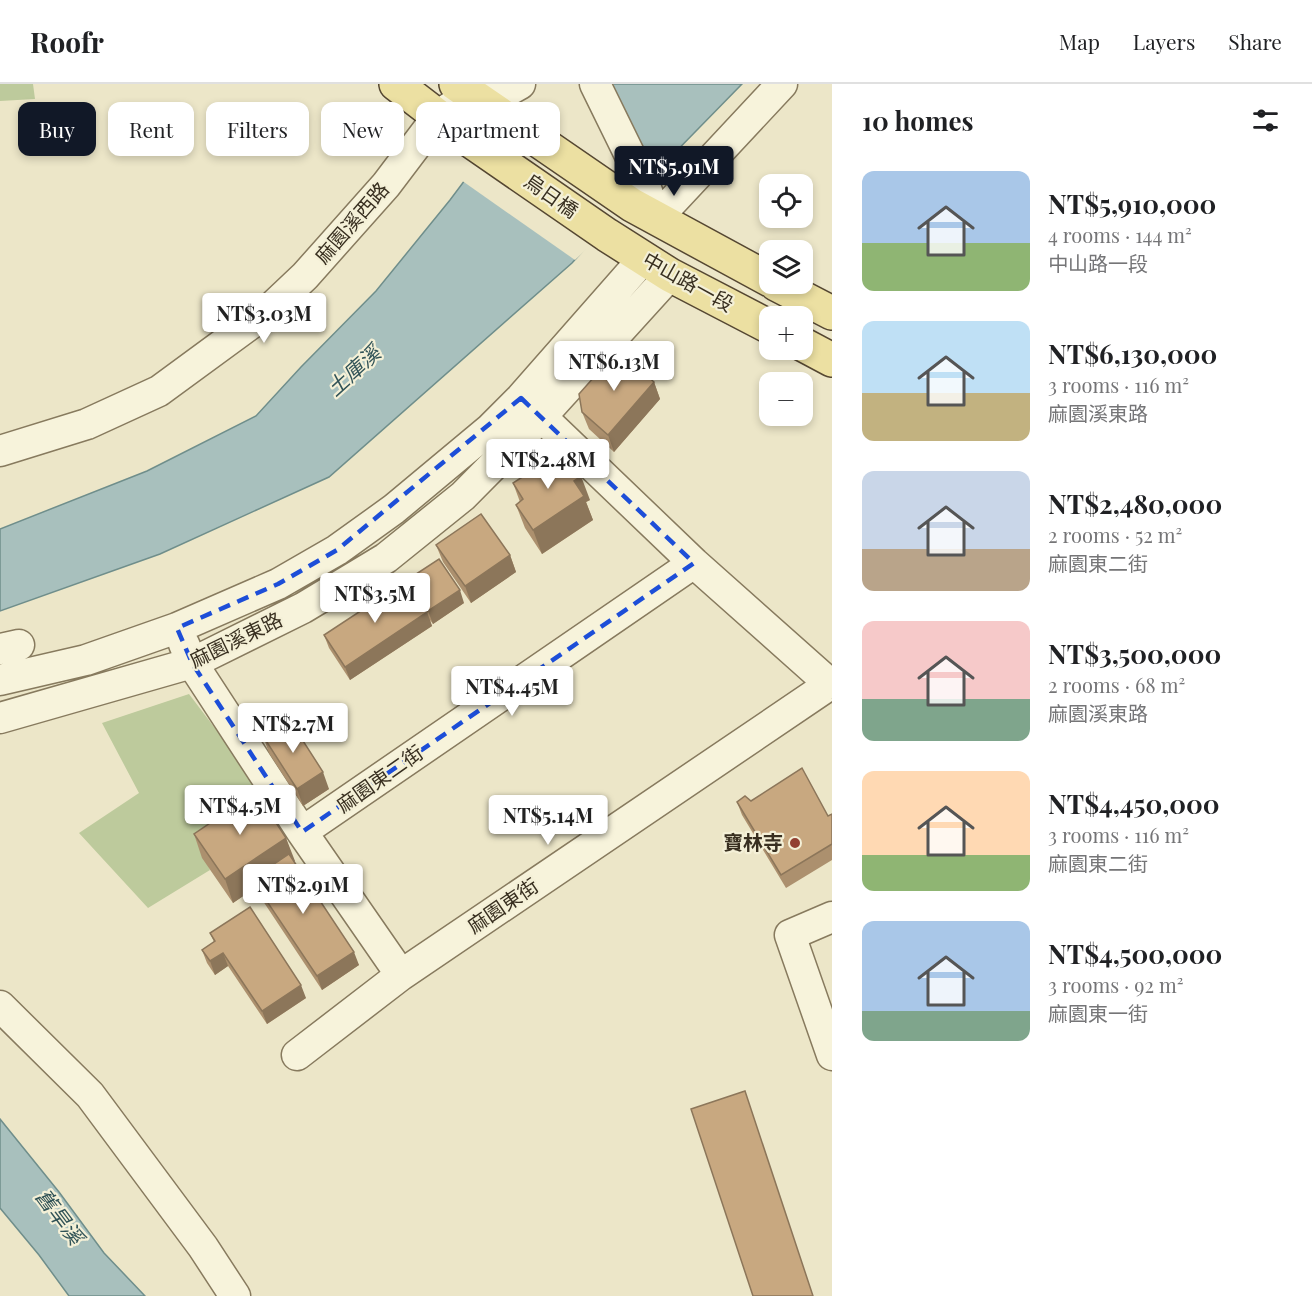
<!DOCTYPE html>
<meta charset="utf-8">
<style>
body{margin:0;font-family:"Playfair Display","Noto Sans TC",serif;background:#f6f6f6;color:#202124;height:100vh;display:flex;flex-direction:column;font-size:22px;white-space:nowrap}
*{box-sizing:border-box;margin:0}
p{font-size:20px;color:#757577}
.icon{flex:none;width:33px;height:33px;fill:none;stroke:currentColor;stroke-width:2;stroke-linecap:round;stroke-linejoin:round}
.map{position:relative;flex:1;overflow:hidden}
.panel{display:flex;flex-direction:column;background:#fff;width:480px}
.panel>*{flex:none}
.guide{position:absolute;left:18px;top:18px;width:570px;height:54px;display:flex;gap:12px}
.buttons{position:absolute;left:759px;top:90px;display:grid;gap:12px}
.buttons a{display:grid;place-items:center;width:54px;height:54px;border-radius:12px;background:#fff;box-shadow:0 3px 9px #0003;font-size:30px}
.price{position:absolute;translate:-50% -51px;padding:0 14px;border-radius:6px;background:#fff;color:#222;font-size:20px;line-height:39px;filter:drop-shadow(0 2px 3px #0008)}
.price::after{content:'';position:absolute;left:50%;top:36px;width:18px;height:14px;margin-left:-9px;background:inherit;clip-path:polygon(0 0,100% 0,50% 100%)}
.price.active{background:#111827;color:#fff}
ul{padding:0;list-style:none}
li{display:flex;align-items:center;gap:18px;height:150px;padding:0 30px}
li span{display:grid;place-items:center;flex:none;width:168px;height:120px;border-radius:12px;color:#555}
li>.icon{margin-inline-start:auto}
span .icon{width:72px;height:72px;fill:#fffc;stroke-width:1}
li b{font-size:26px}
h2{display:flex;justify-content:space-between;align-items:center;height:72px;padding:0 30px;font-size:26px}
.pill{padding:0 21px;border-radius:12px;background:#fff;box-shadow:0 3px 9px #0003;font-size:21px;line-height:54px}
.pill.active{background:#111827;color:#fff}
header{display:flex;align-items:center;gap:36px;box-sizing:border-box;height:84px;padding:0 30px;background:#fff;border-bottom:2px solid #e0e0e0}
header strong{font-size:28px}
nav{display:flex;gap:33px;margin-inline-start:auto;font-size:21px}
main{display:flex;flex:1;min-height:0}
.map>svg:first-child{display:block}
.green{fill:#bdca9c}
.water{fill:#a8c0bd;stroke:#6f8e8b;stroke-width:1.5}
.pier{fill:#ece6c8}
.lines{fill:none;stroke-linecap:round;stroke-linejoin:round}
.minor-casing{stroke:#877a5e;stroke-width:33}
.major-casing{stroke:#554732;stroke-width:36}
.minor{stroke:#f7f3db;stroke-width:30}
.major{stroke:#ece0a2;stroke-width:33}
.wall{fill:#ac906e}
.shaded-wall{fill:#8c765a}
.building{fill:#c8a880;stroke:#8c765a;stroke-width:1.5}
.marked{fill:none;stroke:#1d4ed8;stroke-width:4.5;stroke-dasharray:12 8;stroke-linejoin:round}
.poi-dot{fill:#923f31;stroke:#f4f0d7;stroke-width:2}
.labels{text-anchor:middle;stroke-width:4.5;stroke-linejoin:round;paint-order:stroke}
.street-label{font-size:20px;fill:#382f20;stroke:#f4f0d7}
.poi-label{font-size:20px;font-weight:bold;fill:#382f20;stroke:#f4f0d7;text-anchor:end}
.water-label{font-size:21px;font-style:italic;fill:#315357;stroke:#f4f0d7}
</style>
<header>
<strong>Roofr</strong>
<nav><a>Map</a><a>Layers</a><a>Share</a></nav>
</header>
<main>
<div class="map">
<svg width="832" height="1212" viewBox="0 0 832 1212">
<rect width="100%" height="100%" fill="#ece6c8"/>
<path class="green" d="M0,0H33L35,15L0,17Z
M189,610L274,722L197,758L210,786L148,824L79,749L139,709L102,639Z"/>
<path class="water" d="M537,0H742L652,92L572,179L329,393L160,470L0,527V445L147,387L256,332L301,283L376,207L450,116Z
M0,1035L59,1108L104,1169L145,1212H69L39,1171L0,1124Z"/>
<path class="pier" d="M533,0H613L655,93L601,152L575,176L461,96Z"/>
<g class="lines">
<defs>
<path id="minor" d="M595,0L646,104L656,135L782,0
M465,24L486,19L520,0
M528,320L694,479L830,600
M0,367L87,340L159,307L268,227L305,192L386,101L439,31L485,0
M184,560L192,579L302,748L401,891
M0,565L19,561
M0,596L86,576L177,544L278,500L337,466L394,425L490,345L521,314L644,174
M0,634L192,579L303,524L386,474L463,412L541,333L670,191
M302,748L694,479
M832,833L790,851L832,971
M0,922L90,1011L203,1163L235,1212
M297,971L401,891L832,599"/>
<path id="major" d="M396,0L465,53L607,151L670,191L770,243
M456,0L632,121L770,196
M776,200L832,229
M802,260L832,276"/>
</defs>
<use href="#minor" class="minor-casing"/>
<use href="#major" class="major-casing"/>
<use href="#minor" class="minor"/>
<use href="#major" class="major"/>
</g>
<path class="wall" d="M654,298L660,315L614,368L589,345L582,328Z
M513,399L590,416L586,418L593,436L542,470L525,444L516,421L520,418Z
M436,461L510,471L516,488L471,519L443,478Z
M407,496L464,519L433,540L430,536L432,542L350,596L329,564L324,551L409,502Z
M263,652L329,705L303,722L269,669Z
M751,717L828,732L832,730V776L786,804L742,731L737,718Z
M194,750L286,754L294,778L359,881L322,906L257,808L255,804L233,819L202,774Z
M210,849L306,914L267,940L228,882L215,891L207,879L202,866L214,858Z"/>
<path class="shaded-wall" d="M654,298L660,315L614,368L608,351Z
M581,392L590,416L586,418L593,436L542,470L533,446L574,397Z
M510,471L516,488L471,519L465,502Z
M460,506L464,519L433,540L428,527Z
M427,528L432,542L350,596L345,583Z
M323,688L329,705L303,722L297,705Z
M286,754L295,777L257,803L252,795L255,804L233,819L225,795Z
M354,868L359,881L322,906L317,892Z
M223,869L228,882L215,891L210,877Z
M301,901L306,914L267,940L262,927Z"/>
<path class="building" d="M618,266L654,298L608,351L582,328L579,310Z
M566,370L581,392L574,397L584,412L533,446L516,421L523,415L513,399L556,371L559,375Z
M481,430L510,471L465,502L436,461Z
M439,475L460,506L428,527L407,496Z
M406,497L427,528L345,583L324,551Z
M289,635L323,688L297,705L263,652Z
M802,684L828,732L832,730V760L781,791L737,718L745,712L751,717Z
M256,708L286,754L225,795L194,750Z
M289,770L354,868L317,892L252,795Z
M250,823L301,901L262,927L223,869L210,877L202,866L215,857L210,849Z
M745,1007L813,1212H753L691,1025Z"/>
<path class="marked" d="M521,314L694,479L302,748L192,579L177,544L278,500L337,466Z"/>
<circle class="poi-dot" cx="795" cy="759" r="6"/>
<g class="labels">
<g class="street-label">
<text transform="translate(551 112) rotate(35)" y="7">烏日橋</text>
<text transform="translate(352 139) rotate(-49)" y="7">麻園溪西路</text>
<text transform="translate(688 198) rotate(29)" y="7">中山路一段</text>
<text transform="translate(236 556) rotate(-26)" y="7">麻園溪東路</text>
<text transform="translate(380 695) rotate(-35)" y="7">麻園東二街</text>
<text transform="translate(503 822) rotate(-34)" y="7">麻園東街</text>
</g>
<g class="poi-label">
<text x="783" y="766">寶林寺</text>
</g>
<g class="water-label">
<text transform="translate(354 287) rotate(-42)" y="7">土庫溪</text>
<text transform="translate(59 1133) rotate(53)" y="7">舊旱溪</text>
</g>
</g>
</svg>
<div class="buttons">
<a><svg class="icon" aria-label="locate" viewBox="0 0 24 24"><circle cx="12" cy="12" r="6"/><path d="M12 2v4M12 18v4M2 12h4M18 12h4"/></svg></a>
<a><svg class="icon" aria-label="layers" viewBox="0 0 24 24"><path d="M12 4l9 5-9 5-9-5zM3 14l9 5 9-5"/></svg></a>
<a>+</a>
<a>−</a>
</div>
<b class="price active" style="left:674px;top:113px">NT$5.91M</b>
<b class="price" style="left:264px;top:260px">NT$3.03M</b>
<b class="price" style="left:614px;top:308px">NT$6.13M</b>
<b class="price" style="left:548px;top:406px">NT$2.48M</b>
<b class="price" style="left:375px;top:540px">NT$3.5M</b>
<b class="price" style="left:512px;top:633px">NT$4.45M</b>
<b class="price" style="left:293px;top:670px">NT$2.7M</b>
<b class="price" style="left:240px;top:752px">NT$4.5M</b>
<b class="price" style="left:548px;top:762px">NT$5.14M</b>
<b class="price" style="left:303px;top:831px">NT$2.91M</b>
<div class="guide">
<a class="pill active">Buy</a>
<a class="pill">Rent</a>
<a class="pill">Filters</a>
<a class="pill">New</a>
<a class="pill">Apartment</a>
</div>
</div>
<section class="panel">
<h2>10 homes<svg class="icon" aria-label="filters" viewBox="0 0 24 24"><path d="M4 7h16M4 17h16"/><circle cx="9" cy="7" r="2"/><circle cx="15" cy="17" r="2"/></svg></h2>
<ul>
<li><span style="background:linear-gradient(#a9c7e8 60%,#8fb573 0)"><svg class="icon" aria-label="home" viewBox="0 0 24 24"><path d="M3 11l9-7 9 7M6 9v11h12V9"/></svg></span><div><b>NT$5,910,000</b><p>4 rooms · 144 m²</p><p>中山路一段</p></div></li>
<li><span style="background:linear-gradient(#bfe0f5 60%,#c2b280 0)"><svg class="icon" aria-label="home" viewBox="0 0 24 24"><path d="M3 11l9-7 9 7M6 9v11h12V9"/></svg></span><div><b>NT$6,130,000</b><p>3 rooms · 116 m²</p><p>麻園溪東路</p></div></li>
<li><span style="background:linear-gradient(#c9d6e8 65%,#b9a48a 0)"><svg class="icon" aria-label="home" viewBox="0 0 24 24"><path d="M3 11l9-7 9 7M6 9v11h12V9"/></svg></span><div><b>NT$2,480,000</b><p>2 rooms · 52 m²</p><p>麻園東二街</p></div></li>
<li><span style="background:linear-gradient(#f6c9c9 65%,#7fa58c 0)"><svg class="icon" aria-label="home" viewBox="0 0 24 24"><path d="M3 11l9-7 9 7M6 9v11h12V9"/></svg></span><div><b>NT$3,500,000</b><p>2 rooms · 68 m²</p><p>麻園溪東路</p></div></li>
<li><span style="background:linear-gradient(#ffd9b3 70%,#8fb573 0)"><svg class="icon" aria-label="home" viewBox="0 0 24 24"><path d="M3 11l9-7 9 7M6 9v11h12V9"/></svg></span><div><b>NT$4,450,000</b><p>3 rooms · 116 m²</p><p>麻園東二街</p></div></li>
<li><span style="background:linear-gradient(#a9c7e8 75%,#7fa58c 0)"><svg class="icon" aria-label="home" viewBox="0 0 24 24"><path d="M3 11l9-7 9 7M6 9v11h12V9"/></svg></span><div><b>NT$4,500,000</b><p>3 rooms · 92 m²</p><p>麻園東一街</p></div></li>
</ul>
</section>
</main>
